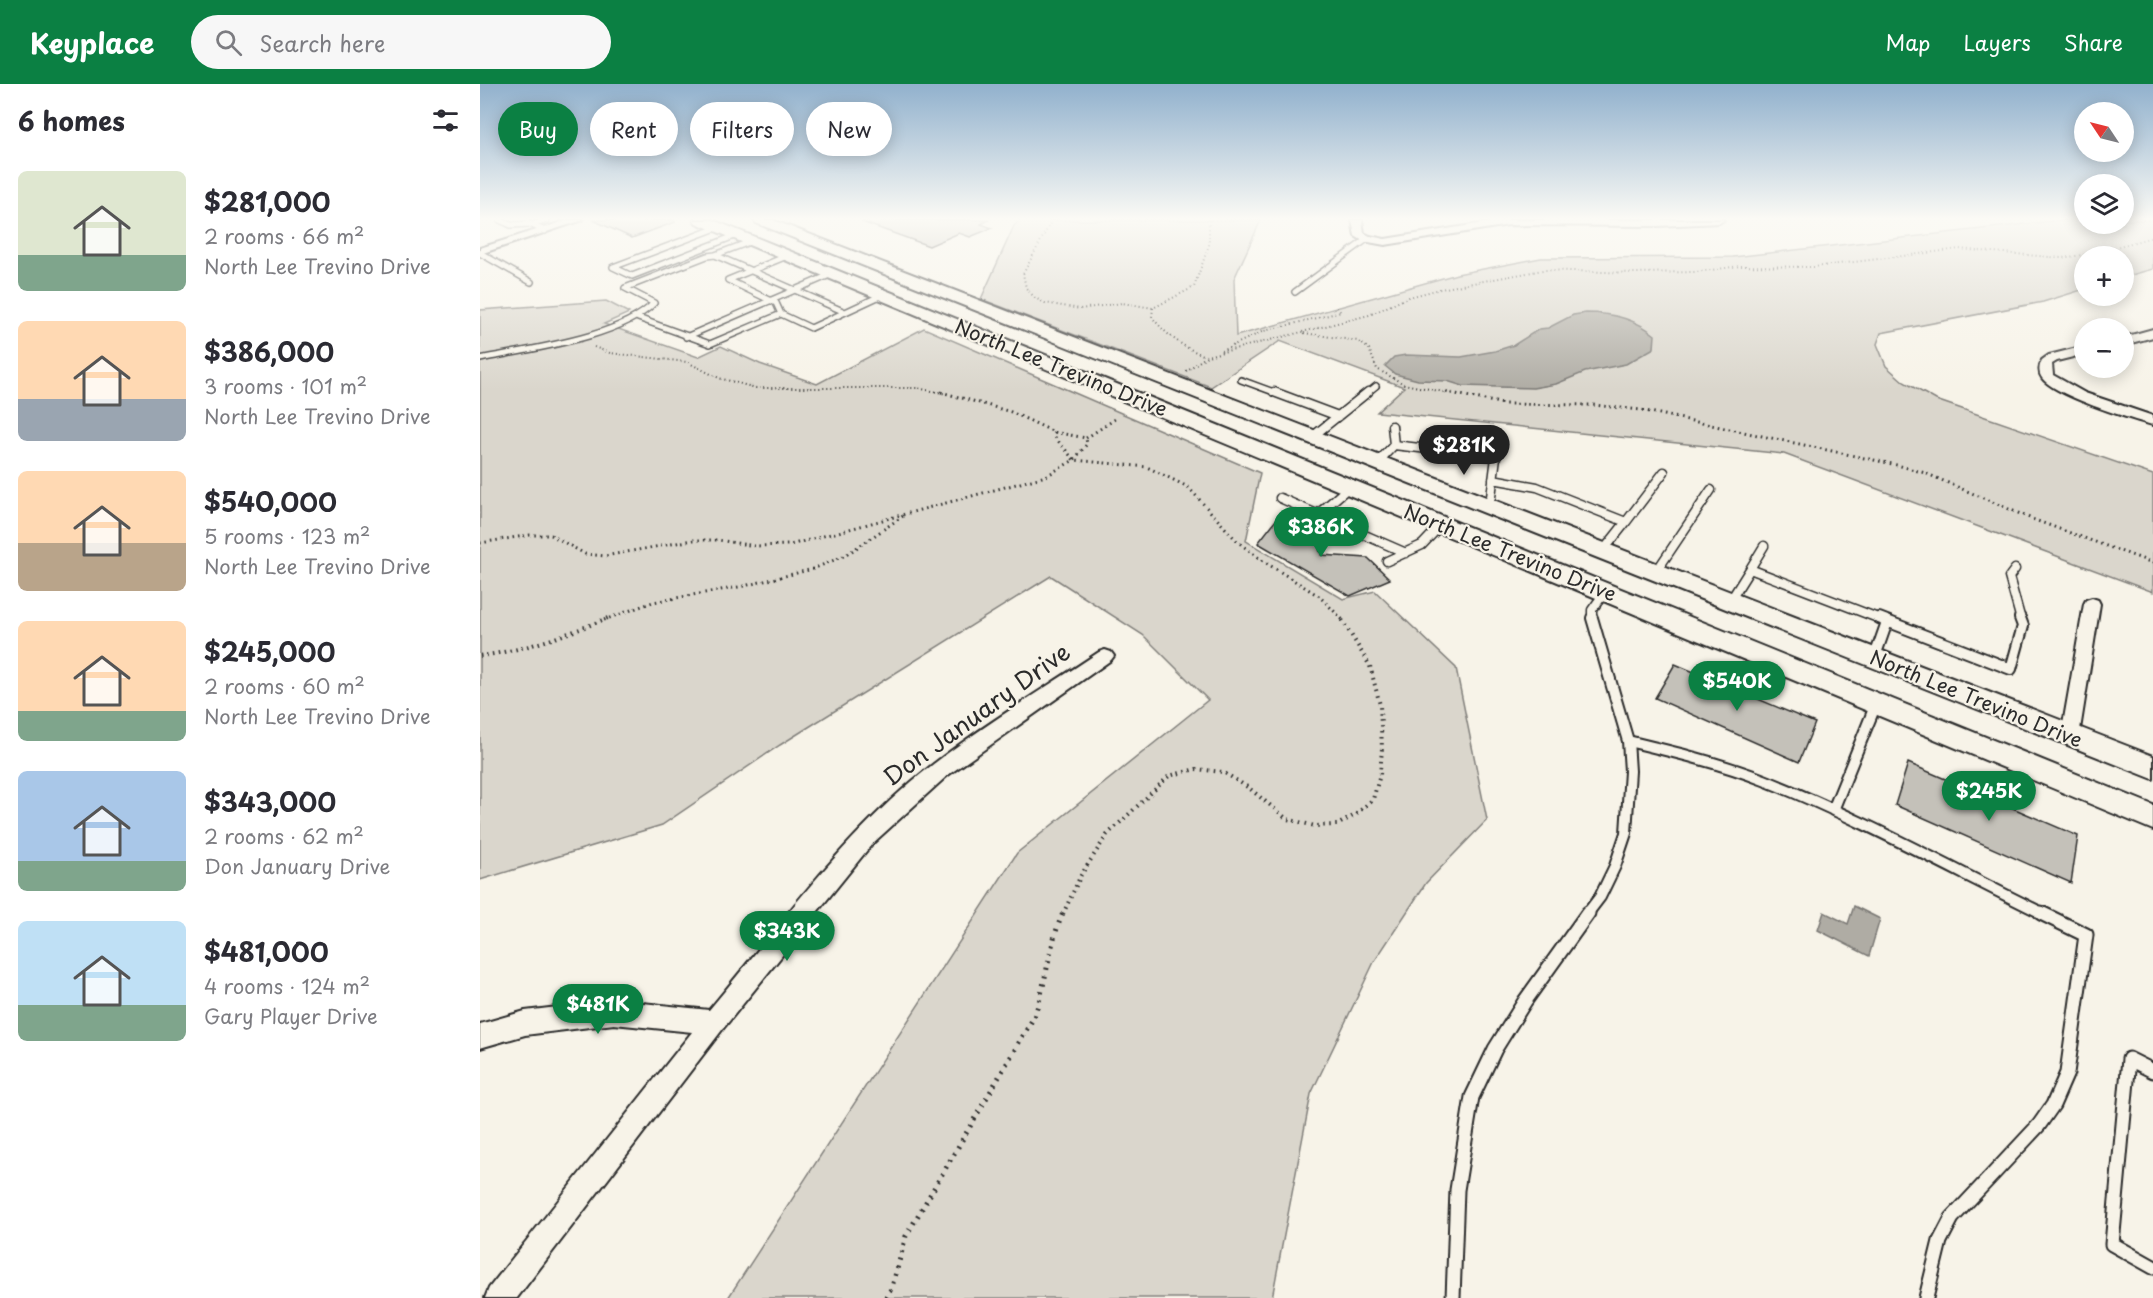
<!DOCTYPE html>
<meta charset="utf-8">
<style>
body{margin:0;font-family:"Playpen Sans",sans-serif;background:#f7f7f7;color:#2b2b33;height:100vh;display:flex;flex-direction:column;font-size:22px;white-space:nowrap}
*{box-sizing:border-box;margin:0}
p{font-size:20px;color:#7c7c81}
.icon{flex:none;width:33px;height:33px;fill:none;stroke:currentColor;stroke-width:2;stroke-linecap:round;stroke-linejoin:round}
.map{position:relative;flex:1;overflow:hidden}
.panel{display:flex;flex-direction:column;background:#fff;width:480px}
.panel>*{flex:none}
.hud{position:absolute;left:18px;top:18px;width:570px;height:54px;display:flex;gap:12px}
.needle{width:39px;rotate:305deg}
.controls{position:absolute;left:1594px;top:18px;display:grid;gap:12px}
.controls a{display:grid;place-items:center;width:60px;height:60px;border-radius:50%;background:#fff;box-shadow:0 3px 15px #0003;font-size:30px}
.price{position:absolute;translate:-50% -51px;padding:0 14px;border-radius:21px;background:#0b8043;color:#fff;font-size:20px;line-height:39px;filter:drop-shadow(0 2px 3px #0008)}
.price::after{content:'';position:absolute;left:50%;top:36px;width:18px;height:14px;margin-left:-9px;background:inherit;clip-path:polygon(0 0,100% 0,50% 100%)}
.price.current{background:#222;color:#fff}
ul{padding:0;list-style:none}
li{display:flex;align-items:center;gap:18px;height:150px;padding:0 18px}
li span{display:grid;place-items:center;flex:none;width:168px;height:120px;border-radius:9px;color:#555}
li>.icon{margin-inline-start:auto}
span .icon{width:72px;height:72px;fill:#fffc;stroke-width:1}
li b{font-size:26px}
h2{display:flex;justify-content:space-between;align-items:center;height:72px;padding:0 18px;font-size:26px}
.pill{padding:0 21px;border-radius:27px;background:#fff;box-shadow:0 3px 15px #0003;font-size:21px;line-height:54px}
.pill.current{background:#0b8043;color:#fff}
header{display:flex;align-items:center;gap:36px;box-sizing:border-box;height:84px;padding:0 30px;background:#0b8043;color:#fff}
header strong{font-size:28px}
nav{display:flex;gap:33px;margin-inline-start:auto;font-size:21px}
.search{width:420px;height:54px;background:#f7f7f7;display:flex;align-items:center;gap:15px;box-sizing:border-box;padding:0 21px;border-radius:33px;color:#7c7c81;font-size:22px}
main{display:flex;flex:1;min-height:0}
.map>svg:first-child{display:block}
.green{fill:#dad6cc;stroke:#82807c;stroke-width:1.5}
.water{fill:#afaca4;stroke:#7a7874;stroke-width:1.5}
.building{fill:#c4c1b9;stroke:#2b2b2b;stroke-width:1.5}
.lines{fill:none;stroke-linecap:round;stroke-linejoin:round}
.service-far3-casing{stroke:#2b2b2b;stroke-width:8}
.service-far2-casing{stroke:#2b2b2b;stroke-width:11}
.service-far1-casing{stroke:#2b2b2b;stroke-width:14}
.service-casing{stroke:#2b2b2b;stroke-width:17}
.minor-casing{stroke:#2b2b2b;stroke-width:4}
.secondary-casing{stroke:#2b2b2b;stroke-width:4}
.path-far3{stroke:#2b2b2b;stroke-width:2;stroke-dasharray:1 3;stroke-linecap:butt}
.path-far2{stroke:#2b2b2b;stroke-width:3;stroke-dasharray:1.5 4;stroke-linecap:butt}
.path-far1{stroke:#2b2b2b;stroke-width:4;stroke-dasharray:1.5 4.5;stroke-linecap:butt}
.path{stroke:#2b2b2b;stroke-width:5;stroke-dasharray:2 6;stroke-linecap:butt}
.service-far3{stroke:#f7f3e8;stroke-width:5}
.service-far2{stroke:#f7f3e8;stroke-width:8}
.service-far1{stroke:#f7f3e8;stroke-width:10}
.service{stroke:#f7f3e8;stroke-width:13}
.minor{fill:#f7f3e8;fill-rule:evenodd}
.secondary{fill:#f7f3e8;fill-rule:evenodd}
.labels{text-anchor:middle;stroke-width:4.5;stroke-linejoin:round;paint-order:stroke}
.street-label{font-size:20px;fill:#2b2b2b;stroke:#f7f3e8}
.near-street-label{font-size:24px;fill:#2b2b2b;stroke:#f7f3e8}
</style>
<header>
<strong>Keyplace</strong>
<div class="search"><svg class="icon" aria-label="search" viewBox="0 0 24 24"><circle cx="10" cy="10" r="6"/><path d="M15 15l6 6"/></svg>Search here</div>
<nav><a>Map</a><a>Layers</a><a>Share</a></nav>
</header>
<main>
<section class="panel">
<h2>6 homes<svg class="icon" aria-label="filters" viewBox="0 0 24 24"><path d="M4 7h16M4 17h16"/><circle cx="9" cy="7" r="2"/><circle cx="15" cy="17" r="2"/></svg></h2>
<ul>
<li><span style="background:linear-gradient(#dfe7d0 70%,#7fa58c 0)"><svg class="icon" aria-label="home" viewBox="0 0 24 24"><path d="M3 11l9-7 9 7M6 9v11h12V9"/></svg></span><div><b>$281,000</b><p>2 rooms · 66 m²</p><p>North Lee Trevino Drive</p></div></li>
<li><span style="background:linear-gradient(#ffd9b3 65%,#9aa5b1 0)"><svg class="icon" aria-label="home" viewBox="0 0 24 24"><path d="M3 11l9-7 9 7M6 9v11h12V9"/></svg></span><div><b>$386,000</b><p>3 rooms · 101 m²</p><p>North Lee Trevino Drive</p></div></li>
<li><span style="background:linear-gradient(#ffd9b3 60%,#b9a48a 0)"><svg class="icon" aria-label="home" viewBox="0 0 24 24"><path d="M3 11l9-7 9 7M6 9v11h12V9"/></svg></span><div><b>$540,000</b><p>5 rooms · 123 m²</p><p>North Lee Trevino Drive</p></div></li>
<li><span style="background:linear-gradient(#ffd9b3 75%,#7fa58c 0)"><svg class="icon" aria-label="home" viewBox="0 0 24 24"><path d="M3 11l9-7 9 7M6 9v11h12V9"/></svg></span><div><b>$245,000</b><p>2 rooms · 60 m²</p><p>North Lee Trevino Drive</p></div></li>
<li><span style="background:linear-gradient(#a9c7e8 75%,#7fa58c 0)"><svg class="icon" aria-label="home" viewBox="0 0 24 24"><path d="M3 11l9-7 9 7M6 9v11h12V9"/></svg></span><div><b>$343,000</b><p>2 rooms · 62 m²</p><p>Don January Drive</p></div></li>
<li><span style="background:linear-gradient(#bfe0f5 70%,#7fa58c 0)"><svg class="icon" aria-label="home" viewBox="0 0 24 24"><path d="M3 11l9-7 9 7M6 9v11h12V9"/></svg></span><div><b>$481,000</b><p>4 rooms · 124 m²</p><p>Gary Player Drive</p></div></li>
</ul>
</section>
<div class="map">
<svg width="1673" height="1214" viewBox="0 0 1673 1214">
<rect width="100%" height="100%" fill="#f7f3e8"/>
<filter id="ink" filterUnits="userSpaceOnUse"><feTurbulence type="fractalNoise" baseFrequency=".0167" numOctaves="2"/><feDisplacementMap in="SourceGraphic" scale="12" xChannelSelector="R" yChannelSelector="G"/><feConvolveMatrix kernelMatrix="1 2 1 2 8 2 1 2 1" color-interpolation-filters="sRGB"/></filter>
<g filter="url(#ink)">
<path class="green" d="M540,136H781L754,195L756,252L977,190L1061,174L1253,173L1581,136H1605V140H1644V136H1673V185L1644,193V172H1605V205L1563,218L1401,249L1397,260L1406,282L1424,298L1456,316L1673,391V508L1304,370L897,328L924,303L800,257L731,303L501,215L534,142Z
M126,217L149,229L124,240L218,273L241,262L280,280L337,300L444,244L780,389L766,457L863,515L895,507L976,584L1007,736L946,799L894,878L831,1010L792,1214H248L537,769L728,616L663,551L571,492L300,661L182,741L0,796V226Z"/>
<path class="water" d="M1106,229C1131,229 1156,235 1175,251L1174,264L1146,280L1105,288L1076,300L1053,304L983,302L967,297L938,296L915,290L905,282L914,273L926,271L981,273L1015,267L1034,261L1059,245L1068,244L1093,231Z
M1374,822L1400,835L1389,872L1338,846L1344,828L1368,840Z"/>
<path class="building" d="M113,136H194L195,138L152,154Z
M383,136H509L501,140L512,144L490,153L479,149L449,162L382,138Z
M799,432L832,441L841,471L888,474L910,495L870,512L778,459Z
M1195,580L1335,639L1319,678L1175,614Z
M1428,679L1598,752L1591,799L1415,721Z"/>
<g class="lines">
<defs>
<path id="service-far3" d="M20,136L31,141L50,140L65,147
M52,141L67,136
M239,143L133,183L152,192L257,151
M0,169L51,198
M235,171L272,157
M307,172L248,196L296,219L301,230L331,244L402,211
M815,208L887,155
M158,234L230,260L301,230
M206,253L352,190
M0,275C48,265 140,254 174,219L145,204L227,172L235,171L365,228
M761,296L799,310
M886,310L896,302"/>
<path id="service-far2" d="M794,308L858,332
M912,342L914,361L1016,373L1011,413L1005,421
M832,353L888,308
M897,379L914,361
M1013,395L1057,403L1146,438L1184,388
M800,414L926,469
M838,430L869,403
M1123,467L1146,438
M907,477L942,461L961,441
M1270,485L1284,462
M1535,485L1529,493L1541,536
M1176,488L1231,406
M1250,517L1270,485L1403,536
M1112,536V526L1125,508"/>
<path id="service-far1" d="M1399,534L1531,585L1543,542L1540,534
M1394,575L1407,538
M1148,657C1194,668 1240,679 1284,696C1380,734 1472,785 1564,830
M1353,726L1396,620
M1107,830L1120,813L1135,782L1146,749L1150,687L1148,657L1112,534"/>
<path id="service" d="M1673,987L1649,975L1632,1160L1673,1183
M973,1214L977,1106L992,1013L1015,965L1045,917L1108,829
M1446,1214L1460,1157L1472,1134L1559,1041L1573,1021L1587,989L1606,851L1561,829"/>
<path id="minor" d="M88,136H103L0,170V164Z
M872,136H882L884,149L890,152L905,155L1023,136H1244L1239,139L1177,142L1029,141L905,161L883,157L875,152Z
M1673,245V253L1644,261V253Z
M1605,262V270L1577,277L1572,280L1573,291L1605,309L1673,332V341C1650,335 1574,311 1562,294C1558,288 1559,282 1562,276L1569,271Z
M1612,514L1618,516L1620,520L1599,652L1597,657L1590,659L1583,657L1581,652L1604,520L1606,516Z
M625,566L631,568L634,572L631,576L468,691L392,760L242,946L37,1214H5L9,1204L212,948L134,940L45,951L0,964V940L45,927L134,916L229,926C291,852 349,771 421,707C479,655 555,611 619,568Z"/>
<path id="secondary" d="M214,136H233L1673,721V746L216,139Z
M274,136H293L1673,672V695L276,139Z"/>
</defs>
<use href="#service-far3" class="service-far3-casing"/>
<use href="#service-far2" class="service-far2-casing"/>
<use href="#service-far1" class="service-far1-casing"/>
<use href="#service" class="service-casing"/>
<use href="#minor" class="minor-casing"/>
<use href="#secondary" class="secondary-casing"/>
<path class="path-far3" d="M572,136L543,190L546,204L555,214L565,219L600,225L642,219L673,224L714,203L729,161V136
M673,224L672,233C687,252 704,264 726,272
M824,249L878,257L889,265L897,285L924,300L974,310
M114,263L130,269L207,278L239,294L276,304H437L467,310
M741,267L784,247L861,228L855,221
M706,287L727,272L889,231L929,213L960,205L1063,186L1153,189L1216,188L1260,182L1334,183L1479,165L1581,174L1610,170L1673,153"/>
<path class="path-far2" d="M461,308L531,328L574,348L606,354
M966,308L1024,320L1113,321L1161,326L1417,381L1445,389L1552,435L1673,479
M574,348V352L594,376L667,383L708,403L758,458L783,477L839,512L863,536
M606,354L637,334
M0,459L50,451H71L105,470L125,472L213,456H238L275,462L310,461L566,392L594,376L607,360L606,354
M124,536L173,518L264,502L333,485L366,471L423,432"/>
<path class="path-far1" d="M0,572C46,566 85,551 128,534
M583,830L601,791L627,751L689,692L716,685L743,688L769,704L807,735L835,742L857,741L875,731L893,715L900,691L902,664L900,621L890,582L861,534"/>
<path class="path" d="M406,1214L412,1203L426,1152L554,933C567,898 568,863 583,829"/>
<use href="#service-far3" class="service-far3"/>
<use href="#service-far2" class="service-far2"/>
<use href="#service-far1" class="service-far1"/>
<use href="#service" class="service"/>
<use href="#minor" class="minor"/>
<use href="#secondary" class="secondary"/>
</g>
</g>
<linearGradient id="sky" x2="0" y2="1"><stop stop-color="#91b1cd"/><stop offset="0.44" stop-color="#fbfaf5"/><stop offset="1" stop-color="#fbfaf5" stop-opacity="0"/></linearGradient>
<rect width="1673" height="306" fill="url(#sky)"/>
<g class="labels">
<g class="street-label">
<text transform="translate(581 284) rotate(22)" y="7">North Lee Trevino Drive</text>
<text transform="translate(1030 469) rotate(22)" y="7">North Lee Trevino Drive</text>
<text transform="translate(1496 615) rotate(22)" y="7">North Lee Trevino Drive</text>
</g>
<g class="near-street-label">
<text transform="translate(497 631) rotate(-36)" y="8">Don January Drive</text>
</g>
</g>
</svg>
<div class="controls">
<a><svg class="needle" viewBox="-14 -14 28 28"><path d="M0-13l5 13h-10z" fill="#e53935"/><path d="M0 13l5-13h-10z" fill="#7c7c81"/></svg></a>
<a><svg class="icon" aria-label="layers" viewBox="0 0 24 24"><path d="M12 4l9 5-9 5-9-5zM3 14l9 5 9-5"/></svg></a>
<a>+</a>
<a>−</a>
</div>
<b class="price current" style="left:984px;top:392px">$281K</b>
<b class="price" style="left:841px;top:474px">$386K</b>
<b class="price" style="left:1257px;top:628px">$540K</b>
<b class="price" style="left:1509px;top:738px">$245K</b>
<b class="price" style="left:307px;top:878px">$343K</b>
<b class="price" style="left:118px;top:951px">$481K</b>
<div class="hud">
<a class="pill current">Buy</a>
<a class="pill">Rent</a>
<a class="pill">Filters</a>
<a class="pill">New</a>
</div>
</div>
</main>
